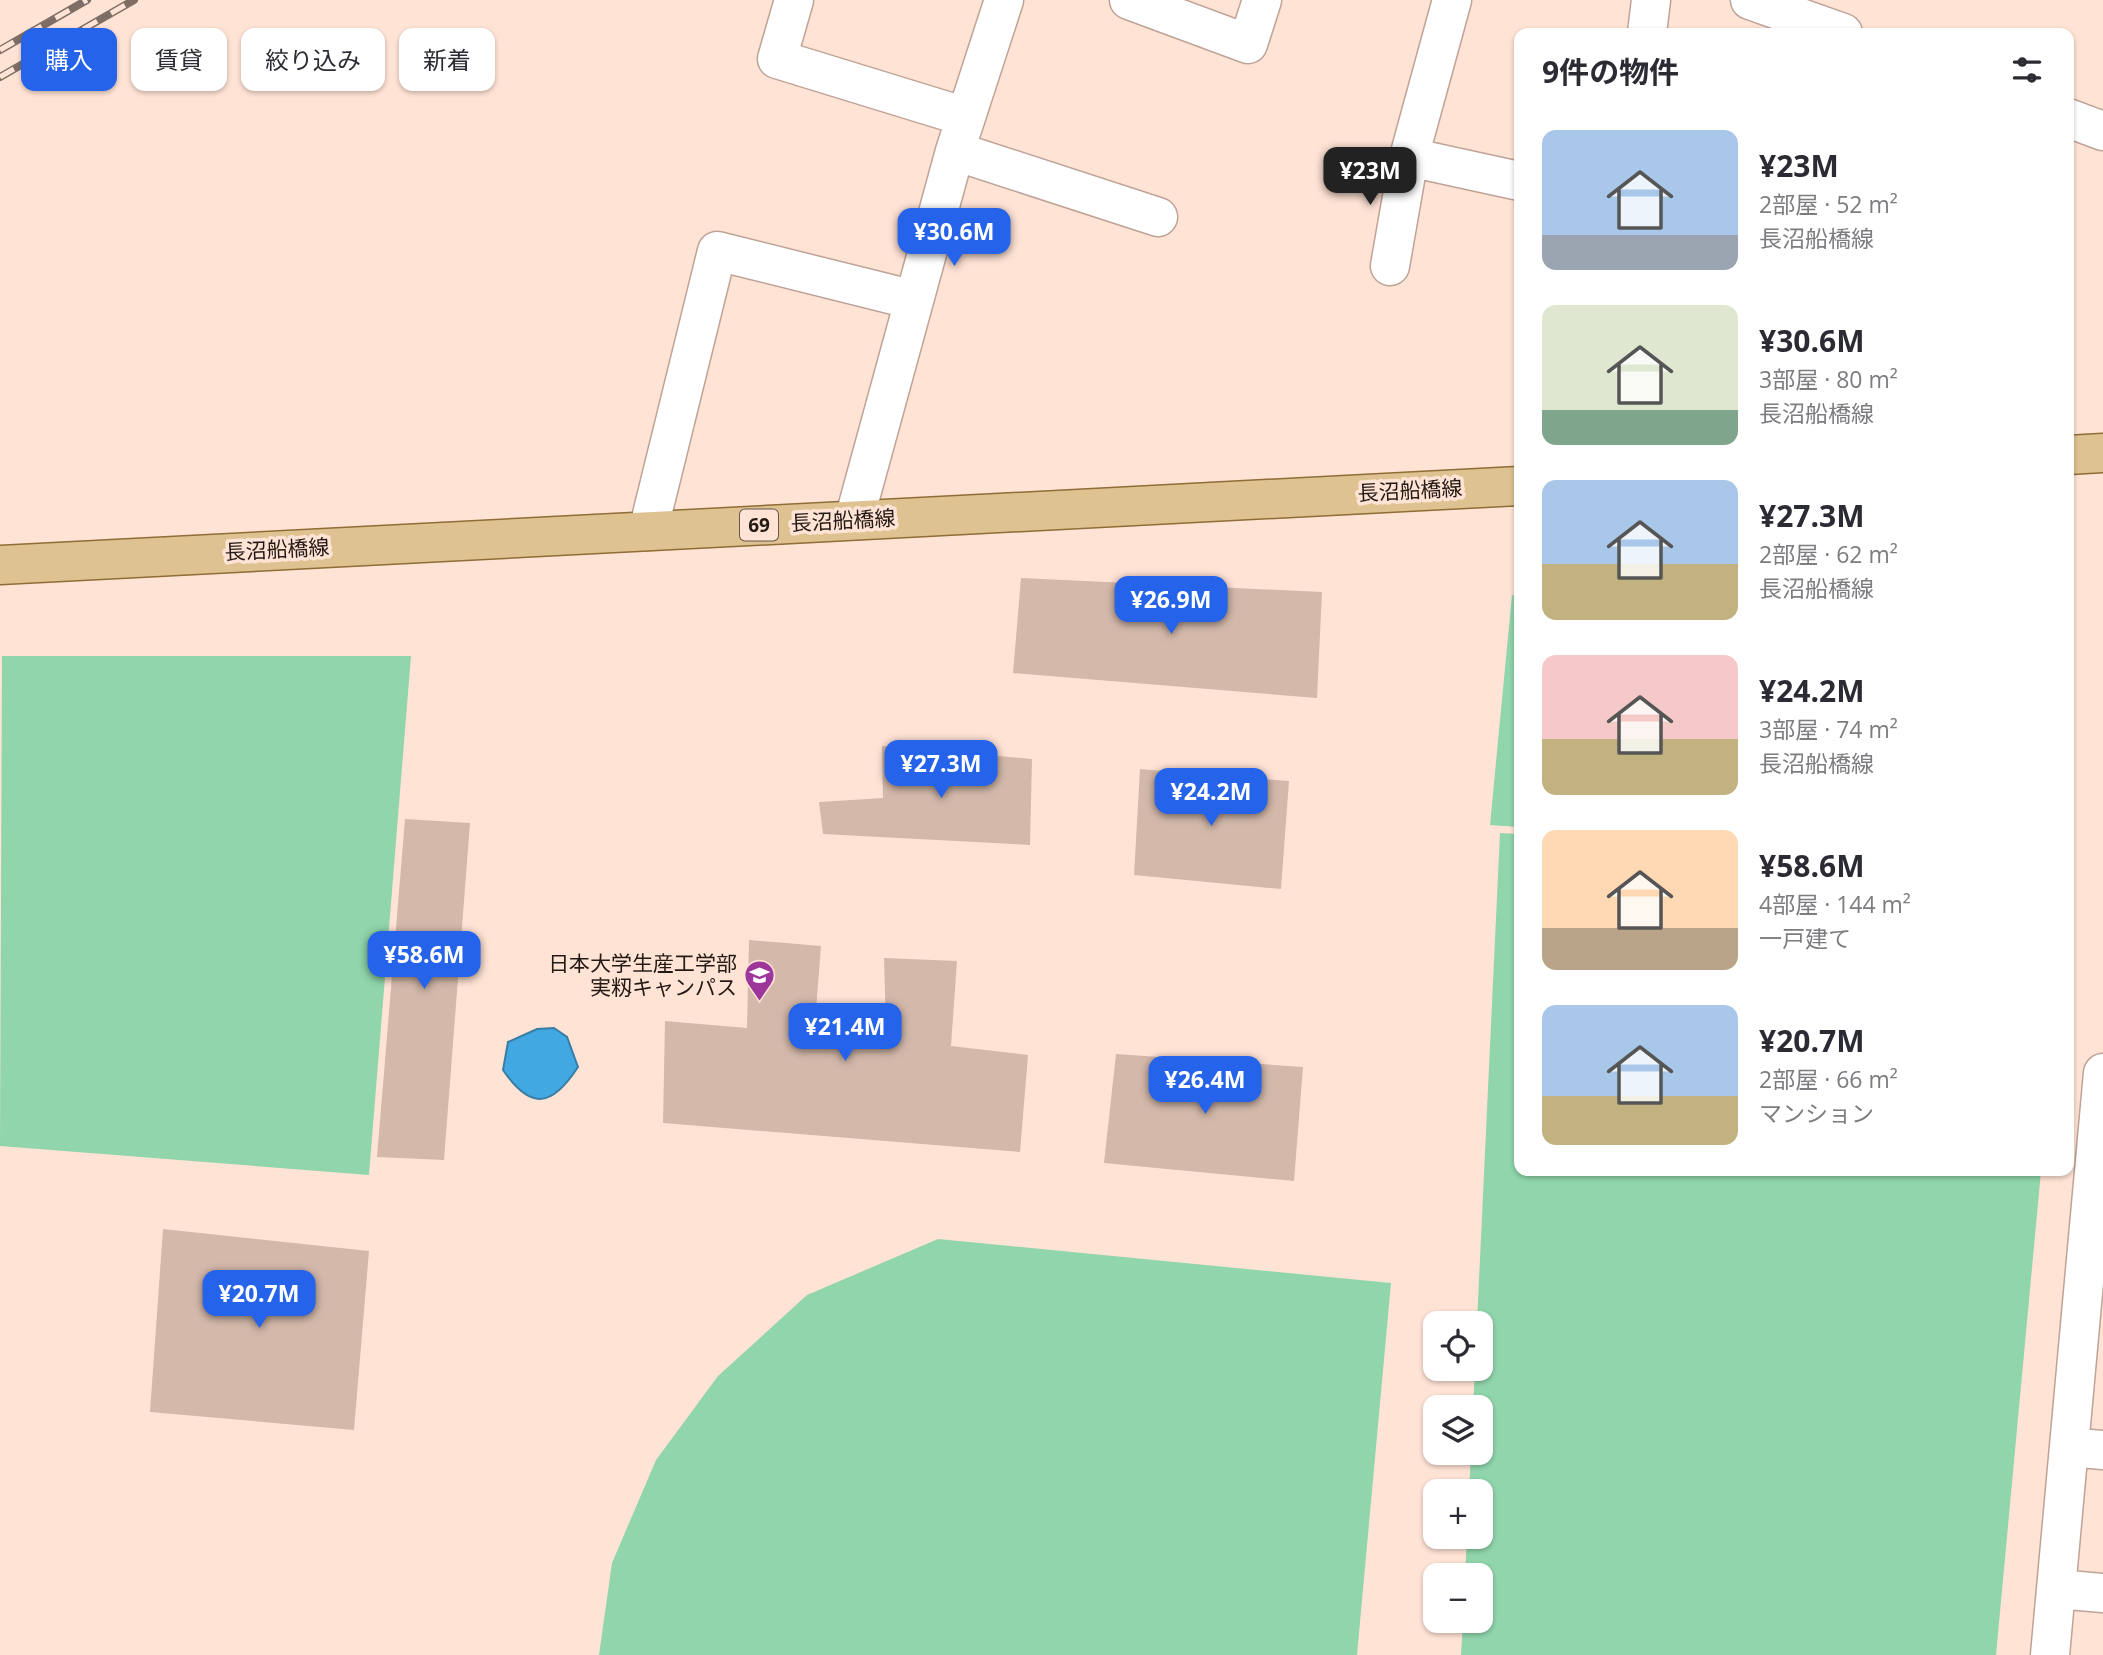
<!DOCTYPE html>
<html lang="ja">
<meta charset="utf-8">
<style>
body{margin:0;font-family:"Open Sans","Noto Sans JP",sans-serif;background:#f2f2f3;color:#2b2b33;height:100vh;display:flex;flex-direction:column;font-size:26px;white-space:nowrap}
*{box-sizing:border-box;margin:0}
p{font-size:23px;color:#7c7c81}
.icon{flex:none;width:38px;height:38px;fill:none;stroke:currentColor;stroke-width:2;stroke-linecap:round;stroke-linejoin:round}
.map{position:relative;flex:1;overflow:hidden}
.side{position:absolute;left:1514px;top:28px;width:560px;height:1148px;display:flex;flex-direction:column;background:#fff;border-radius:14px;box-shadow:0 2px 5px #0004}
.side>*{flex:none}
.top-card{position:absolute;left:21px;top:28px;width:665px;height:63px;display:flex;gap:14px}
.tools{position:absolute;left:1423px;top:1311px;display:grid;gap:14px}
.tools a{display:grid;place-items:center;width:70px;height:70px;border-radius:14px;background:#fff;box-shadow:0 2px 5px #0004;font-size:35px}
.price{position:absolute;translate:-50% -60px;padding:0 16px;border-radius:14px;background:#2563eb;color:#fff;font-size:23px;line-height:46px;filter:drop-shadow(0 2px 4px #0008)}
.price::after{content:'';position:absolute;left:50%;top:42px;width:21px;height:16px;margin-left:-10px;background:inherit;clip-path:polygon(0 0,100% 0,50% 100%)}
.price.on{background:#222;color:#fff}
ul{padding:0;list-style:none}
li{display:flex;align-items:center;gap:21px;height:175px;padding:0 28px}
li span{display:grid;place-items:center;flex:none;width:196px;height:140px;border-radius:14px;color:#555}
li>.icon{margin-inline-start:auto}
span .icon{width:84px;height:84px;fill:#fffc;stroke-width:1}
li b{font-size:30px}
h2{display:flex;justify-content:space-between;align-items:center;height:84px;padding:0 28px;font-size:30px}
.pill{padding:0 24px;border-radius:14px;background:#fff;box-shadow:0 2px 5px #0004;font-size:24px;line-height:63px}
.pill.on{background:#2563eb;color:#fff}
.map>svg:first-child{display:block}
.green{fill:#90d5ac}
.water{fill:#41a8e1;stroke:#387da4;stroke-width:2}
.building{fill:#d4b9ab}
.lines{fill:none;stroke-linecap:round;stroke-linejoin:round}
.minor-casing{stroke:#bea396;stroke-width:41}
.major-casing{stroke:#8f6d36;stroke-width:41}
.minor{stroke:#fff;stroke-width:38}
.major{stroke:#dfc291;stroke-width:38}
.rail-casing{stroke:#7f6e65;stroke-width:8}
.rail{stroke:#ffe3d5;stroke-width:5;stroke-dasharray:16;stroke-linecap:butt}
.labels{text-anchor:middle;stroke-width:7;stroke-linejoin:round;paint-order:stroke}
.shield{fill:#ffe3d5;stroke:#66564f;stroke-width:2}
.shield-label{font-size:19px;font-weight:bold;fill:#241a15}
.street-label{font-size:21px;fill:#241a15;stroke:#ffe3d5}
.poi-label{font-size:21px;fill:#241a15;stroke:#ffe3d5;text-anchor:end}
</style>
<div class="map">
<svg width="2103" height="1655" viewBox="0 0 2103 1655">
<rect width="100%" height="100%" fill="#ffe3d5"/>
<path class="green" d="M1512,595L1519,596V827L1490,825Z
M2,656H411L369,1175L0,1146Z
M1500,833L1519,834V1171H2041L1996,1655H1461L1463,1621L1480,1620V1575H1465L1467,1537L1480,1536V1491H1469L1471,1453L1480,1452V1407H1473L1475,1369L1480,1368V1323H1477Z
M938,1239L1391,1283L1357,1655H599L612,1563L656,1460L718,1376L807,1295Z"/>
<path class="water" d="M554,1028L567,1037L578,1067C552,1107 531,1111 503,1070L508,1042L537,1029Z"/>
<path class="building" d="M1021,578L1322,592L1317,698L1013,673Z
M882,746L1032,759L1030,845L823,834L819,802L883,798Z
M1140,769L1289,781L1281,889L1134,875Z
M405,819L470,823L444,1160L377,1157Z
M749,940L821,946L815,1023L886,1025L884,958L957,961L951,1046L1028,1055L1020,1152L663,1123L665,1021L747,1028Z
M1116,1054L1303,1067L1294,1181L1104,1163Z
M163,1229L369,1251L354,1430L150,1412Z"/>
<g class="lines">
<defs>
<path id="minor" d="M794,0L777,59L966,117
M1129,0L1248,44L1262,0
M1452,0L1409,157L1519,181
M1750,0L1843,33
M1647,33L1651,0
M2068,118L2103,131
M955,151L1158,217
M1390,266L1409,157
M854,520L955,151L1004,0
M648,531L717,251L914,300
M2069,1447L2103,1450
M2057,1589L2103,1593
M2050,1655L2103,1073"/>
<path id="major" d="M2068,455L2103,453
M0,565L1519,486"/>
</defs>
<use href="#minor" class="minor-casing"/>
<use href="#major" class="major-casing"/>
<use href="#minor" class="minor"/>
<use href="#major" class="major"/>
<defs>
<path id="rail" d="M0,50L87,0
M0,77L134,0"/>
</defs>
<use href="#rail" class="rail-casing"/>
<use href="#rail" class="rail"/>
</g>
<defs>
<symbol id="university-pin" viewBox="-11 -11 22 30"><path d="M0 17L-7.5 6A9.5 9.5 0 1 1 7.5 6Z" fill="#9d369a" stroke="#ffe3d5"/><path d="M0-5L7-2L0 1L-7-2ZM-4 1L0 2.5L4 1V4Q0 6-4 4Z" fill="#fff"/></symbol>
</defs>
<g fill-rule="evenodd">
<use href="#university-pin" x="742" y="958" width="35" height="47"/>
</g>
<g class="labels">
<rect class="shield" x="740" y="509.5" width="38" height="31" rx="5"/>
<g class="shield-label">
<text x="759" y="532">69</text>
</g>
<g class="street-label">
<text transform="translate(1410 491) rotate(-3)" y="7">長沼船橋線</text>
<text transform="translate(843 521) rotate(-3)" y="7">長沼船橋線</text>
<text transform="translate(277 550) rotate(-3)" y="7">長沼船橋線</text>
</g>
<g class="poi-label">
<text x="737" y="971">日本大学生産工学部<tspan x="737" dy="24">実籾キャンパス</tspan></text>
</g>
</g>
</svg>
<div class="tools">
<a><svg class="icon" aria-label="locate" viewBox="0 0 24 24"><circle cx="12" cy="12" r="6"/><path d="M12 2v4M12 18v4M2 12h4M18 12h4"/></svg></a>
<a><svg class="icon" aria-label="layers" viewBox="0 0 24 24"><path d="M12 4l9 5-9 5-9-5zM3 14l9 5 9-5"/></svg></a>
<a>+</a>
<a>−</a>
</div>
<b class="price on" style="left:1370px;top:207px">¥23M</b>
<b class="price" style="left:954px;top:268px">¥30.6M</b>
<b class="price" style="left:1171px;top:636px">¥26.9M</b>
<b class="price" style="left:941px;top:800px">¥27.3M</b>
<b class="price" style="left:1211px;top:828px">¥24.2M</b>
<b class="price" style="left:424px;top:991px">¥58.6M</b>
<b class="price" style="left:845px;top:1063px">¥21.4M</b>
<b class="price" style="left:1205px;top:1116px">¥26.4M</b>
<b class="price" style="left:259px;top:1330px">¥20.7M</b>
<div class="top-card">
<a class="pill on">購入</a>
<a class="pill">賃貸</a>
<a class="pill">絞り込み</a>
<a class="pill">新着</a>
</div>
<section class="side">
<h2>9件の物件<svg class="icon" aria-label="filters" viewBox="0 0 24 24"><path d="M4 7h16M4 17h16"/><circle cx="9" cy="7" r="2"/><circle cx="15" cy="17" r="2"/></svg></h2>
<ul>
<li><span style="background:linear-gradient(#a9c7e8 75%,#9aa5b1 0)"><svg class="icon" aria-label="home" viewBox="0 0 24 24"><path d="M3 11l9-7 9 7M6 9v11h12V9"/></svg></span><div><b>¥23M</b><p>2部屋 · 52 m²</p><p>長沼船橋線</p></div></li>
<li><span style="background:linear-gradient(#dfe7d0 75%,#7fa58c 0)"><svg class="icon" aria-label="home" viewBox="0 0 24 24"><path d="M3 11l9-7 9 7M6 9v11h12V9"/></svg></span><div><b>¥30.6M</b><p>3部屋 · 80 m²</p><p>長沼船橋線</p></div></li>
<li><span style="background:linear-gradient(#a9c7e8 60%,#c2b280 0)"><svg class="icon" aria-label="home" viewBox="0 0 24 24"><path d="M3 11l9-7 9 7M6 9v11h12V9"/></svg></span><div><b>¥27.3M</b><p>2部屋 · 62 m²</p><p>長沼船橋線</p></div></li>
<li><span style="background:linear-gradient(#f6c9c9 60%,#c2b280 0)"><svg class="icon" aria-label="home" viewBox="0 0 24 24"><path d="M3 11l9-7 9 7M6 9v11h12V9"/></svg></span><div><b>¥24.2M</b><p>3部屋 · 74 m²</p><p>長沼船橋線</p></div></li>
<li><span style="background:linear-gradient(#ffd9b3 70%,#b9a48a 0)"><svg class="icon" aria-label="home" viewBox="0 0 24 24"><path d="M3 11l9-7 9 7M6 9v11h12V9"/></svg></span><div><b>¥58.6M</b><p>4部屋 · 144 m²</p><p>一戸建て</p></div></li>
<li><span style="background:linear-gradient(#a9c7e8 65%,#c2b280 0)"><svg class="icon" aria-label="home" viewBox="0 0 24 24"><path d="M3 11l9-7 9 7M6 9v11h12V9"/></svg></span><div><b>¥20.7M</b><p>2部屋 · 66 m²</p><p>マンション</p></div></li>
</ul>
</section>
</div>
